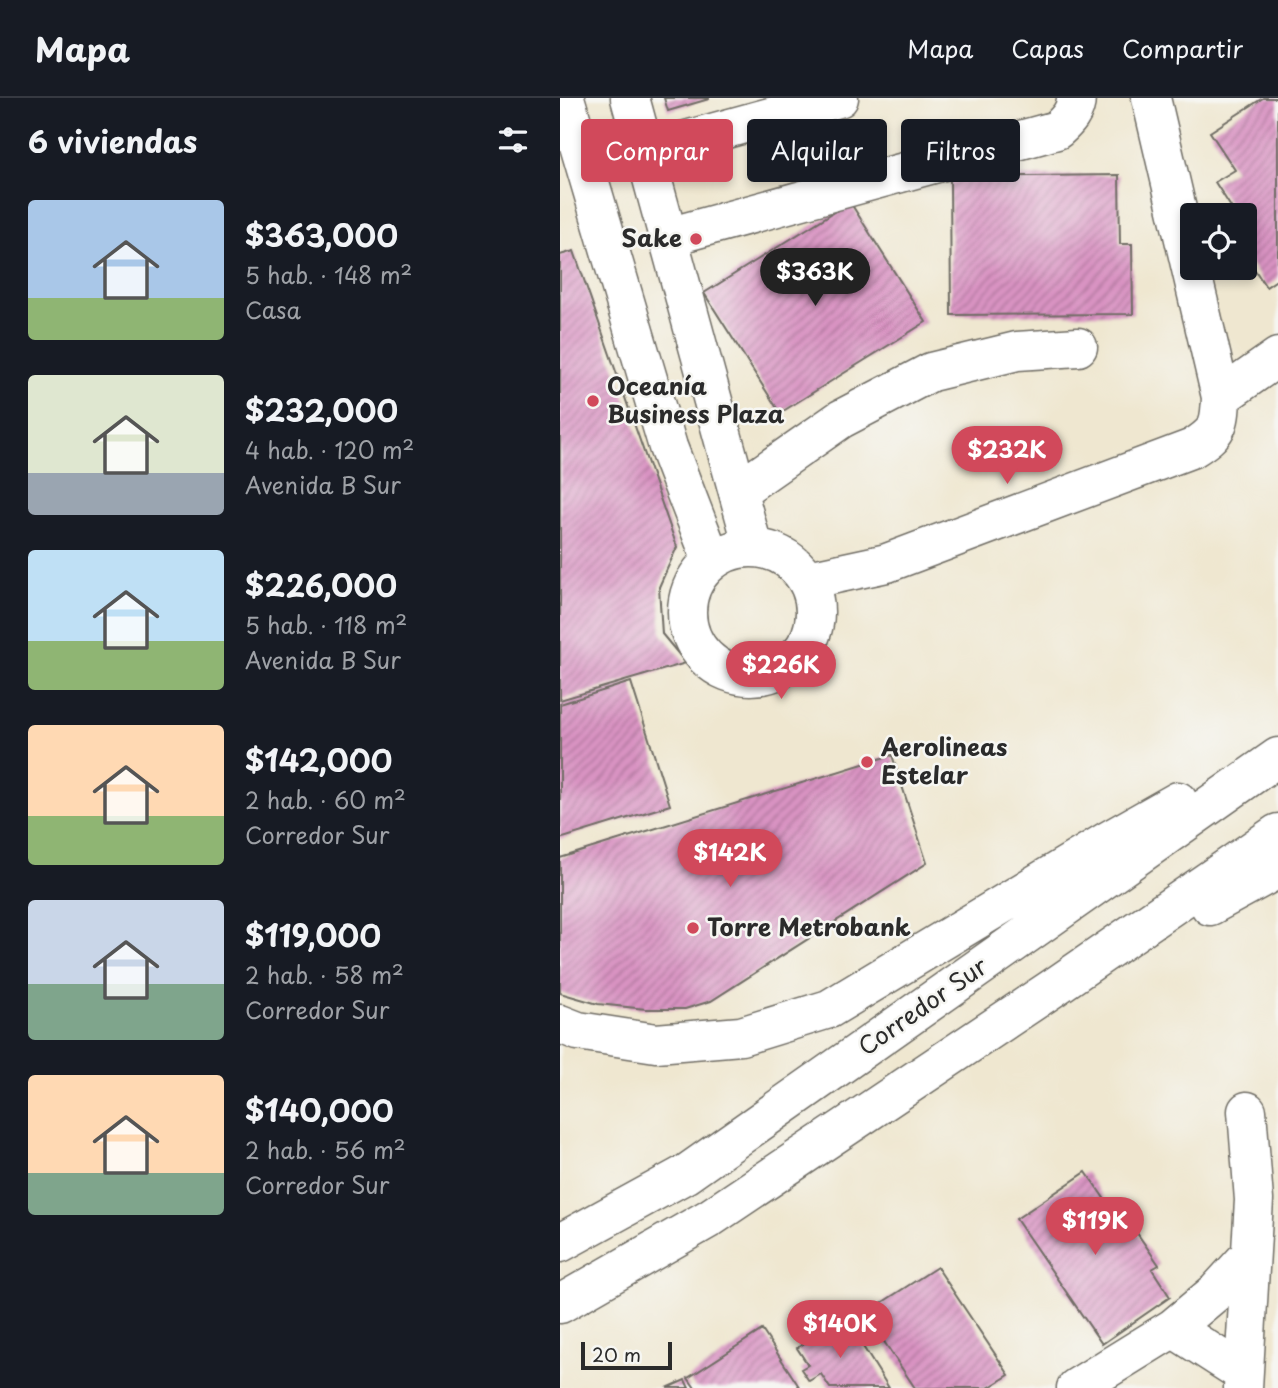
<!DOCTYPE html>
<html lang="es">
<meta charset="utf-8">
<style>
body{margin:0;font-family:"Playpen Sans",sans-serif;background:#242831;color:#f1f3f6;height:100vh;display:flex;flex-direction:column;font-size:26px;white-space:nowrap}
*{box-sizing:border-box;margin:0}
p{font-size:23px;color:#9ea1a6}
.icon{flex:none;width:38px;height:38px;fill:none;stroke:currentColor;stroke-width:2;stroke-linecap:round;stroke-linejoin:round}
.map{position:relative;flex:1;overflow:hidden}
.details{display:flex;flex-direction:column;background:#171b24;width:560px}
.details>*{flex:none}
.top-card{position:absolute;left:21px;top:21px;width:592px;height:63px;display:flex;gap:14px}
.controls{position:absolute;left:620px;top:105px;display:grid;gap:14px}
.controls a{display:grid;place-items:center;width:77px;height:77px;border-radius:7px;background:#171b24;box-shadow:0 4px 10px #0003;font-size:35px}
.scale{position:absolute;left:21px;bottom:18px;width:91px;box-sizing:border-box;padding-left:7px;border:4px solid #2b2b2b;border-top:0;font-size:19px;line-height:24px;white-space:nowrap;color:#2b2b2b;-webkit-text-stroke:5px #f6f6f2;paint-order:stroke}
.price{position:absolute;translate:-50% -60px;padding:0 16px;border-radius:24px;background:#d1495b;color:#fff;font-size:23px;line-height:46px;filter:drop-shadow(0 2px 4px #0008)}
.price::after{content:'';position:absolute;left:50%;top:42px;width:21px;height:16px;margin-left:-10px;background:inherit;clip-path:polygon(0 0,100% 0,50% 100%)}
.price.on{background:#222;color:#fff}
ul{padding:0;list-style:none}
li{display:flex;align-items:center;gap:21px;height:175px;padding:0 28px}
li span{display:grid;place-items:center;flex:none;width:196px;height:140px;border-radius:7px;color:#555}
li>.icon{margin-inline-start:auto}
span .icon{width:84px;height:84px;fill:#fffc;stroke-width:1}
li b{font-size:30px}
h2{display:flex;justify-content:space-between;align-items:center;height:84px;padding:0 28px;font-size:30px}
.chip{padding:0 24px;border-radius:7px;background:#171b24;box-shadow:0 4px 10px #0003;font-size:24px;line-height:63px}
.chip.on{background:#d1495b;color:#fff}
header{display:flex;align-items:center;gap:42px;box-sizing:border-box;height:98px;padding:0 35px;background:#171b24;border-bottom:2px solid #363941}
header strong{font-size:33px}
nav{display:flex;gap:38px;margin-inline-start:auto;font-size:24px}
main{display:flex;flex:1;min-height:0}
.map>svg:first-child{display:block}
.building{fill:url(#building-hatch)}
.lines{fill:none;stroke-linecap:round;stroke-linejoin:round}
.minor-casing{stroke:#706d65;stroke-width:41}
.highway-casing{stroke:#706d65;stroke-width:41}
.minor{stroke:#fff;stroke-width:38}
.highway{stroke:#fff;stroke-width:38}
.poi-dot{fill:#d1495b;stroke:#f6f6f2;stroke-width:2.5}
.labels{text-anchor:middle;stroke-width:5;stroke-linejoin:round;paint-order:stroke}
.poi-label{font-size:24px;font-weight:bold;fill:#2b2b2b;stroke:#f6f6f2;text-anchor:start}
.street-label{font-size:24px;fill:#2b2b2b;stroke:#f6f6f2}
</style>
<header>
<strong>Mapa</strong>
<nav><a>Mapa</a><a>Capas</a><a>Compartir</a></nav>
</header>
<main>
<section class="details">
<h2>6 viviendas<svg class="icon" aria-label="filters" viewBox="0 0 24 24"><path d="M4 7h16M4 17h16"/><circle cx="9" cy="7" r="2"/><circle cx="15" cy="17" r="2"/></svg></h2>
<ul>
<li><span style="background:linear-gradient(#a9c7e8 70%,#8fb573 0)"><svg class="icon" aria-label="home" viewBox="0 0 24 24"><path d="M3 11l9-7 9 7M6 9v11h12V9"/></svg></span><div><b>$363,000</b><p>5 hab. · 148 m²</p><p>Casa</p></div></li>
<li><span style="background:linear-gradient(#dfe7d0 70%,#9aa5b1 0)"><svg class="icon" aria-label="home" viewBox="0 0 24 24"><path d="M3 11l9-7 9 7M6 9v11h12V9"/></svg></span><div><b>$232,000</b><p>4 hab. · 120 m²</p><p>Avenida B Sur</p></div></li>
<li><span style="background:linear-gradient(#bfe0f5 65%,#8fb573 0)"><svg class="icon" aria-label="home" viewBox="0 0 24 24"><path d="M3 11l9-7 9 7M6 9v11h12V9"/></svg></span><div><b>$226,000</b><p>5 hab. · 118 m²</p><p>Avenida B Sur</p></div></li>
<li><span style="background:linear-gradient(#ffd9b3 65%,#8fb573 0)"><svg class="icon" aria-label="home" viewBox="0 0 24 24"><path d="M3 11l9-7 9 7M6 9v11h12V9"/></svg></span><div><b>$142,000</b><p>2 hab. · 60 m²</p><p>Corredor Sur</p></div></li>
<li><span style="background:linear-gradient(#c9d6e8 60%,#7fa58c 0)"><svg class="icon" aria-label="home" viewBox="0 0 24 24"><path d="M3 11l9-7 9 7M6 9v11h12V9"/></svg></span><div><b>$119,000</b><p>2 hab. · 58 m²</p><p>Corredor Sur</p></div></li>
<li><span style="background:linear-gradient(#ffd9b3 70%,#7fa58c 0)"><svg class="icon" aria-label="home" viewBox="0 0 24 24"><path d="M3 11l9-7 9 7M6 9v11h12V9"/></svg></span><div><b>$140,000</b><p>2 hab. · 56 m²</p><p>Corredor Sur</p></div></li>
</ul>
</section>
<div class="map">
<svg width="718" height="1290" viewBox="0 0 718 1290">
<defs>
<pattern id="building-hatch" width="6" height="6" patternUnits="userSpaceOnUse" patternTransform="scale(1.75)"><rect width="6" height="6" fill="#d993c2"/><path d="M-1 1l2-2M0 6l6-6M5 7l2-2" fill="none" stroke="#b0789e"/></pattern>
</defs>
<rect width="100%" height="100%" fill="#f6f6f2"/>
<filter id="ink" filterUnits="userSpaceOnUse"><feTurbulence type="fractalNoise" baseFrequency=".0143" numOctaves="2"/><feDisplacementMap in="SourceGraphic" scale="14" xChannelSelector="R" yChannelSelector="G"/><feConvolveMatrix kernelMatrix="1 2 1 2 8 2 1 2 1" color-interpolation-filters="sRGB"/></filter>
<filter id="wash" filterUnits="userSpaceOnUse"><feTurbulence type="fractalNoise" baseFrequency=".00686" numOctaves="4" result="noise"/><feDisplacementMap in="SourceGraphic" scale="28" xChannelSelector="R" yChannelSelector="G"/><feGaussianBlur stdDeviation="1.57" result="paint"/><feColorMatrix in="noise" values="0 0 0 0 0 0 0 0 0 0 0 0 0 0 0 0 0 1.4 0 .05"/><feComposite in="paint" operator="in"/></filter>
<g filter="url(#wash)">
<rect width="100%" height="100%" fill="#efe7d0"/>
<g id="blocks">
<path class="building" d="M104,0H149V1L108,13Z
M703,0H718V181L706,189L684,155V117H676L655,84L675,72L650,34Z
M559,77L560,146H572L573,216L391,217L390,79Z
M290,104L366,224L220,315L144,195Z
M14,153L117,449L99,489L102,536L126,565L0,602V157Z
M71,584L110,707L0,741V606Z
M332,657L367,765L151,903L125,911H86L38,906L0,895V760Z
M526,1074L557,1119L563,1115L599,1167L592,1171L610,1199L542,1246L456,1121Z
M377,1169L449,1277L428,1290H355L317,1233L324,1229L312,1211Z
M285,1220L329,1290H270L261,1276L249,1283L241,1271L248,1267L237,1250Z
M202,1232L240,1290H135L128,1280Z
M125,1282L129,1290H107Z"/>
</g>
</g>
<g filter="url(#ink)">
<use href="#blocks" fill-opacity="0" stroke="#706d65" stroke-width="2"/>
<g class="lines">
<defs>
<path id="minor" d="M5,0L108,349L152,463
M70,0L193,449
M86,53L279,0
M108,139L497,32C507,23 516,14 516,0
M661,299L718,259
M178,393L281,321L371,274L457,253L518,249
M127 514a64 64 0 1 1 128 0a64 64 0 1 1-128 0Z
M248,482L327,465L633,350C658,334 660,328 661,299L591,0
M613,1230L683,1275
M516,1290L613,1230L656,1194L689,1158
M683,1290L694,1102L687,1013"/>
<path id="highway" d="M650,808L718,771
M0,926L18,933L96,945L181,938L269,911L549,742L618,703
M0,1145L126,1076L718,659
M0,1206L150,1120L493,890L718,735"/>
</defs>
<use href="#minor" class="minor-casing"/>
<use href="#highway" class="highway-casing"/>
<use href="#minor" class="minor"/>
<use href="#highway" class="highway"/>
</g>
</g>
<g class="poi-dot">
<circle cx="136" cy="141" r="7"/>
<circle cx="33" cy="303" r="7"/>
<circle cx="307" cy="664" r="7"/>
<circle cx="133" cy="830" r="7"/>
</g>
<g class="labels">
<g class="poi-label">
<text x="122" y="149" text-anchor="end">Sake</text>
<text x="47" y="297">Oceanía<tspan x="47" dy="28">Business Plaza</tspan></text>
<text x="321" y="658">Aerolineas<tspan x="321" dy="28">Estelar</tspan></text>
<text x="147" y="838">Torre Metrobank</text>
</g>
<g class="street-label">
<text transform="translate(363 909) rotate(-35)" y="8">Corredor Sur</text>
</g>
</g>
</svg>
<div class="controls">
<a><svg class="icon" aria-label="locate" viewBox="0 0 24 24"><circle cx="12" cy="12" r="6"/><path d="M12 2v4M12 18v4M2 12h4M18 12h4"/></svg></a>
</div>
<div class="scale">20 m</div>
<b class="price on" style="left:255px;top:210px">$363K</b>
<b class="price" style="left:447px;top:388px">$232K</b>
<b class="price" style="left:221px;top:603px">$226K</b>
<b class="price" style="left:170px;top:791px">$142K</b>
<b class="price" style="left:535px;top:1159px">$119K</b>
<b class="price" style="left:280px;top:1262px">$140K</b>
<div class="top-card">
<a class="chip on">Comprar</a>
<a class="chip">Alquilar</a>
<a class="chip">Filtros</a>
</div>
</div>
</main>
